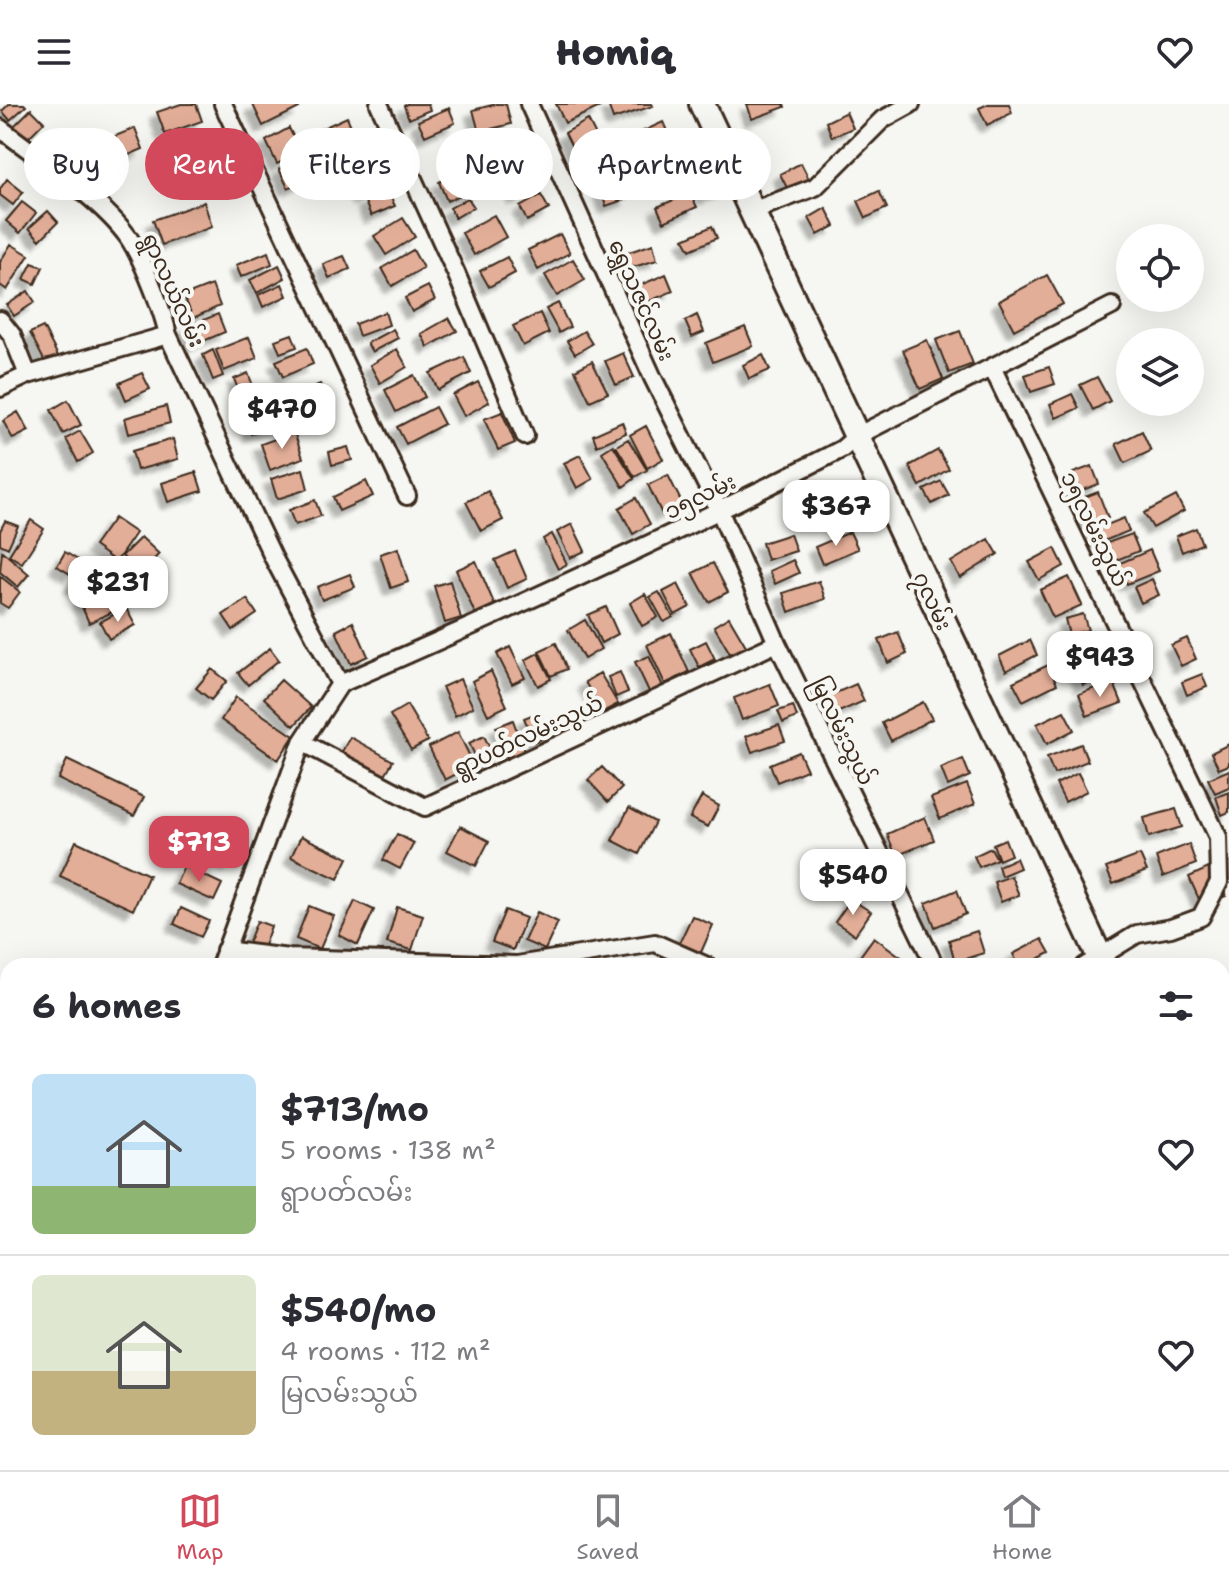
<!DOCTYPE html>
<meta charset="utf-8">
<style>
body{margin:0;font-family:"Shantell Sans","Noto Sans Myanmar",sans-serif;background:#f2f2f3;color:#2b2b33;height:100vh;display:flex;flex-direction:column;font-size:30px;white-space:nowrap}
*{box-sizing:border-box;margin:0}
p{font-size:26px;color:#7c7c81}
.icon{flex:none;width:44px;height:44px;fill:none;stroke:currentColor;stroke-width:2;stroke-linecap:round;stroke-linejoin:round}
.map{position:relative;flex:1;overflow:hidden}
.side{position:absolute;left:0px;top:854px;width:1230px;height:512px;display:flex;flex-direction:column;background:#fff;border-radius:24px 24px 0 0;box-shadow:0 8px 32px #0002}
.side>*{flex:none}
.hud{position:absolute;left:24px;top:24px;width:800px;height:72px;display:flex;gap:16px}
.fabs{position:absolute;left:1116px;top:120px;display:grid;gap:16px}
.fabs a{display:grid;place-items:center;width:88px;height:88px;border-radius:50%;background:#fff;box-shadow:0 8px 32px #0002;font-size:40px}
.price{position:absolute;translate:-50% -68px;padding:0 18px;border-radius:16px;background:#fff;color:#222;font-size:26px;line-height:52px;filter:drop-shadow(0 2px 4px #0008)}
.price::after{content:'';position:absolute;left:50%;top:48px;width:24px;height:18px;margin-left:-12px;background:inherit;clip-path:polygon(0 0,100% 0,50% 100%)}
.price.active{background:#d1495b;color:#fff}
ul{padding:0;list-style:none}
li{display:flex;align-items:center;gap:24px;height:200px;padding:0 32px}
li+li{border-top:2px solid #e1e1e2}
li span{display:grid;place-items:center;flex:none;width:224px;height:160px;border-radius:12px;color:#555}
li>.icon{margin-inline-start:auto}
span .icon{width:96px;height:96px;fill:#fffc;stroke-width:1}
li b{font-size:34px}
h2{display:flex;justify-content:space-between;align-items:center;height:96px;padding:0 32px;font-size:34px}
.pill{padding:0 28px;border-radius:36px;background:#fff;box-shadow:0 8px 32px #0002;font-size:28px;line-height:72px}
.pill.active{background:#d1495b;color:#fff}
header{display:flex;justify-content:space-between;align-items:center;height:104px;padding:0 32px;background:#fff;font-size:36px;font-weight:800}
.tab-bar{display:flex;justify-content:space-around;align-items:center;height:112px;border-top:2px solid #e1e1e2;background:#fff;font-size:22px;color:#7c7c81}
.tab-bar a{display:grid;justify-items:center;gap:4px}
.tab-bar .active{color:#d1495b}
.map>svg:first-child{display:block}
.lines{fill:none;stroke-linecap:round;stroke-linejoin:round}
.stream{stroke:#6b8899;stroke-width:6}
.building{fill:#e3ae98;stroke:#3b2a1e;stroke-width:2;filter:url(#shadow)}
.street-casing{stroke:#3b2a1e;stroke-width:22}
.secondary-casing{stroke:#3b2a1e;stroke-width:30}
.street{stroke:#f6f6f2;stroke-width:16}
.secondary{stroke:#f6f6f2;stroke-width:24}
.labels{text-anchor:middle;stroke-width:8;stroke-linejoin:round;paint-order:stroke}
.street-label{font-size:22px;fill:#3b2a1e;stroke:#f6f6f2}
</style>
<header><svg class="icon" aria-label="menu" viewBox="0 0 24 24"><path d="M4 6h16M4 12h16M4 18h16"/></svg>Homiq<svg class="icon" aria-label="heart" viewBox="0 0 24 24"><path d="M12 20l-8-8c-3-5 5-10 8-4 3-6 11-1 8 4z"/></svg></header>
<div class="map">
<svg width="1229" height="1366" viewBox="0 0 1229 1366">
<defs>
<filter id="shadow"><feDropShadow dx="-7" dy="7" stdDeviation="2" flood-color="#0004"/></filter>
</defs>
<rect width="100%" height="100%" fill="#f6f6f2"/>
<filter id="ink" filterUnits="userSpaceOnUse"><feTurbulence type="fractalNoise" baseFrequency=".0125" numOctaves="2"/><feDisplacementMap in="SourceGraphic" scale="16" xChannelSelector="R" yChannelSelector="G"/><feConvolveMatrix kernelMatrix="1 2 1 2 8 2 1 2 1" color-interpolation-filters="sRGB"/></filter>
<g filter="url(#ink)">
<g class="lines">
<path class="stream" d="M1222,883L1229,879"/>
</g>
<path class="building" d="M9,0H24L26,2L10,16L2,7Z
M181,0H196L202,17L165,30L157,8Z
M255,0H297L299,4L263,22L253,1Z
M407,0H428L430,6L409,15L404,2Z
M496,0H506L511,20L479,28L473,6Z
M556,0H598L600,3L565,19Z
M608,0H652L653,2L613,15Z
M747,0H784L785,3L752,15Z
M988,0H1009L1012,9L987,21L979,4Z
M449,4L455,19L425,32L418,17Z
M31,5L44,18L26,36L13,23Z
M846,8L853,24L832,33L826,18Z
M347,13L354,29L321,43L314,28Z
M588,16L598,36L575,49L565,29Z
M663,18L671,36L644,47L637,30Z
M135,24L143,45L117,56L108,35Z
M289,24L301,48L277,60L266,37Z
M56,28L67,40L49,56L38,45Z
M71,47L79,57L62,70L54,60Z
M609,47L615,64L588,74L581,57Z
M308,52L316,71L288,84L279,65Z
M801,59L810,77L789,88L780,70Z
M476,61L485,81L447,97L439,78Z
M529,62L536,87L515,93L508,68Z
M378,69L385,81L361,94L355,81Z
M7,75L23,88L13,101L0,91V85Z
M718,75L722,87L705,93L701,82Z
M623,79L629,94L606,102L601,87Z
M388,87L395,102L371,112L365,98Z
M879,87L887,104L866,114L858,97Z
M690,89L697,103L664,118L657,103Z
M541,91L549,105L527,117L520,103Z
M468,94L474,103L455,114L450,104Z
M22,98L36,109L20,129L6,117Z
M204,98L212,123L162,141L153,116Z
M826,104L835,122L818,131L809,114Z
M48,107L58,118L40,136L29,124Z
M494,111L506,133L474,151L462,129Z
M403,114L415,133L386,151L374,132Z
M712,122L717,134L690,146L684,135Z
M560,130L570,149L538,166L528,146Z
M11,140L29,151L7,186L0,181V158Z
M653,140L657,156L630,164L626,149Z
M413,146L423,164L392,182L382,164Z
M268,148L272,160L241,173L236,161Z
M344,152L350,165L329,174L323,160Z
M507,153L515,169L489,183L480,167Z
M573,155L585,176L557,192L545,171Z
M32,159L43,163L35,180L24,175Z
M279,161L285,174L257,189L250,176Z
M666,170L673,187L643,200L636,183Z
M1047,171L1063,200L1014,226L999,197Z
M282,180L287,192L263,203L258,191Z
M212,181L220,202L193,214L184,192Z
M428,182L435,196L412,208L405,194Z
M28,187L35,198L14,212L7,201Z
M558,199L570,223L559,229L546,205Z
M385,208L389,221L359,232L355,220Z
M540,209L549,229L523,242L513,222Z
M218,210L225,228L194,241L186,223Z
M697,211L704,228L692,233L685,217Z
M449,214L457,227L428,243L421,230Z
M43,223L59,254L46,260L30,229Z
M745,223L753,242L713,258L706,239Z
M393,225L398,234L372,248L367,239Z
M584,227L592,240L575,250L567,237Z
M960,227L973,260L949,269L936,236Z
M292,230L297,243L280,249L275,236Z
M249,233L257,254L224,267L216,246Z
M927,236L943,275L920,285L903,246Z
M307,244L313,260L283,273L276,257Z
M397,245L407,263L380,279L370,261Z
M213,246L223,272L213,276L203,251Z
M623,249L634,273L616,281L605,257Z
M763,251L770,266L749,275L743,261Z
M464,253L471,269L438,286L430,269Z
M592,257L608,289L590,297L575,266Z
M1049,263L1055,280L1031,288L1025,271Z
M142,269L150,285L126,296L119,279Z
M248,269L254,284L240,290L234,275Z
M414,271L425,293L396,308L385,286Z
M1097,273L1110,297L1093,306L1080,281Z
M478,278L489,298L464,312L453,291Z
M320,280L330,302L299,315L290,293Z
M1072,290L1079,304L1056,314L1050,300Z
M68,296L81,321L63,330L51,306Z
M269,301L276,323L251,330L245,308Z
M166,302L170,319L129,330L125,314Z
M435,303L444,320L406,340L397,323Z
M18,308L29,327L13,335L3,317Z
M502,308L515,339L498,346L484,315Z
M622,318L626,329L597,342L593,331Z
M646,322L663,355L647,364L630,331Z
M80,327L93,349L78,358L66,335Z
M1142,327L1151,347L1125,359L1116,340Z
M294,328L303,354L270,366L261,340Z
M173,335L178,355L137,366L132,347Z
M628,335L647,366L635,373L616,342Z
M613,341L634,375L623,383L602,348Z
M348,343L352,356L332,361L329,348Z
M938,346L949,365L920,382L909,362Z
M580,351L593,375L577,384L564,359Z
M1092,362L1099,380L1080,387L1073,369Z
M303,365L308,385L277,395L271,375Z
M196,368L202,387L168,398L162,379Z
M668,371L682,399L662,410L648,381Z
M366,377L373,392L339,407L333,393Z
M941,377L949,391L932,400L924,386Z
M488,387L503,416L481,427L466,398Z
M1098,388L1108,414L1089,421L1079,395Z
M1176,392L1184,407L1153,424L1144,409Z
M636,394L650,420L633,430L619,404Z
M315,396L321,412L295,421L289,406Z
M114,414L136,429L116,458L94,442Z
M1124,414L1129,427L1099,439L1094,426Z
M31,416L44,425L22,459L9,451Z
M5,417L18,422L8,444L0,440V427Z
M572,420L585,447L570,454L557,428Z
M1196,424L1202,440L1182,448L1176,432Z
M850,428L858,445L822,460L815,443Z
M552,430L567,460L558,465L543,435Z
M790,430L796,447L767,456L762,439Z
M1132,430L1139,447L1114,457L1107,439Z
M141,433L159,450L140,470L122,452Z
M989,435L998,450L960,474L951,458Z
M398,444L408,478L391,484L380,450Z
M1055,444L1064,462L1039,476L1029,458Z
M1150,446L1159,467L1127,480L1118,460Z
M2,447L29,470L18,483L0,468Z
M515,447L527,475L507,484L495,456Z
M65,448L78,456L70,470L57,462Z
M793,456L799,469L775,480L769,467Z
M476,457L496,504L476,512L456,466Z
M713,459L728,488L709,498L693,469Z
M82,467L95,477L86,490L72,481Z
M350,470L355,483L322,496L317,483Z
M0,472L20,488L8,504L0,499Z
M1069,473L1082,501L1053,514L1040,486Z
M1152,475L1159,491L1141,499L1134,483Z
M450,477L461,514L445,519L434,482Z
M819,477L825,495L789,508L783,489Z
M112,480L123,503L89,519L79,496Z
M678,480L690,503L675,511L663,488Z
M659,488L673,513L664,518L650,493Z
M645,490L658,513L642,522L630,499Z
M247,495L257,510L233,526L223,511Z
M606,503L618,530L601,539L588,511Z
M126,504L135,521L109,535L100,518Z
M1083,510L1088,526L1069,531L1065,515Z
M729,513L746,542L731,551L714,522Z
M585,516L601,545L584,555L568,526Z
M353,518L368,552L351,560L336,527Z
M898,528L907,550L888,559L879,536Z
M671,529L689,568L665,580L647,541Z
M1187,534L1196,555L1181,562L1171,541Z
M1030,536L1037,551L1006,567L999,552Z
M706,537L715,555L699,563L690,545Z
M556,539L567,565L551,572L539,547Z
M510,543L525,574L512,580L497,550Z
M270,544L279,556L248,581L238,569Z
M538,549L551,575L538,582L525,556Z
M1101,551L1109,570L1083,581L1075,562Z
M649,552L666,589L653,596L635,558Z
M1048,561L1057,580L1023,597L1013,578Z
M212,565L227,577L211,596L196,584Z
M491,567L507,602L488,611L472,577Z
M620,568L628,588L616,593L608,573Z
M600,569L618,600L603,608L585,578Z
M1202,570L1207,583L1187,591L1182,578Z
M460,575L473,603L455,612L442,583Z
M281,576L311,603L294,622L264,594Z
M1113,577L1122,599L1087,612L1079,590Z
M770,580L779,602L742,616L734,594Z
M856,580L864,597L832,611L824,594Z
M236,593L294,632L278,656L221,616Z
M923,598L932,615L891,637L882,619Z
M407,601L428,637L411,646L390,611Z
M793,602L797,613L783,619L778,607Z
M1064,607L1074,626L1047,640L1037,620Z
M539,608L549,632L534,638L524,614Z
M513,616L525,650L508,656L496,623Z
M779,621L785,637L752,648L746,632Z
M458,628L474,661L445,676L429,643Z
M484,632L495,654L480,662L469,639Z
M350,633L393,657L382,676L339,653Z
M1081,640L1088,657L1054,670L1047,653Z
M1229,640V661L1219,665L1211,649Z
M799,648L807,666L777,678L770,660Z
M963,655L970,672L948,682L941,664Z
M67,656L144,693L134,712L58,675Z
M602,663L622,684L608,698L588,676Z
M1229,666V683L1215,689L1208,675Z
M1078,669L1087,687L1065,698L1056,680Z
M967,680L975,700L940,715L931,694Z
M1229,688V708L1222,711L1216,693Z
M702,692L719,702L708,723L690,714Z
M629,704L655,718L639,750L612,736Z
M1176,705L1182,723L1149,733L1144,714Z
M925,713L934,736L896,752L887,730Z
M460,722L489,737L476,762L447,747Z
M204,723L239,740L230,760L194,744Z
M397,730L414,739L400,765L383,756Z
M301,732L348,754L338,775L291,753Z
M1005,735L1011,751L999,756L993,740Z
M76,737L149,771L133,806L60,772Z
M1189,740L1196,760L1163,773L1156,753Z
M991,744L997,755L979,763L974,752Z
M842,750L854,758L843,776L830,769Z
M1140,751L1147,767L1113,780L1106,764Z
M1016,754L1020,764L1001,772L998,762Z
M184,762L222,780L214,797L176,780Z
M1213,762L1226,792L1202,802L1189,773Z
M1011,772L1019,791L1001,798L994,778Z
M957,786L966,810L935,823L926,799Z
M851,795L871,808L855,831L835,818Z
M355,797L374,806L358,841L339,831Z
M309,802L334,812L320,845L296,835Z
M397,803L423,811L412,846L387,839Z
M181,804L209,817L201,833L174,820Z
M505,806L526,814L513,846L492,838Z
M537,808L558,818L545,846L524,837Z
M692,812L713,821L699,853L677,844Z
M257,817L271,822L262,847L247,842Z
M977,827L984,849L955,858L949,836Z
M874,833L908,858L905,862H853Z
M1042,835L1050,849L1025,862H1019L1013,850Z
M1222,1025L1229,1027V1050L1222,1048Z
M201,1358H224L236,1366H196Z
M640,1358H671L673,1359L670,1366H635Z
M688,1358H712L708,1366H685Z
M919,1358H949L945,1366H915Z
M955,1358H982L978,1366H952Z
M1162,1358H1188L1185,1366H1159Z"/>
<g class="lines">
<defs>
<path id="street" d="M223,0L407,392
M379,0L456,169L525,332
M529,0L653,274L720,408L777,539L935,862
M0,24C38,54 101,95 128,133C142,153 163,207 168,231L274,455L340,580
M752,107L815,83L882,16L911,0
M0,216L12,231L28,271
M992,263L1218,733L1219,778L1201,813L1171,824L1137,830L1085,862
M0,284L28,271L168,231
M340,580C510,506 677,430 842,345L857,332L1112,202
M302,638L425,703L777,539
M225,846L289,854L517,861L655,839L707,862
M220,862L302,638L340,580
M784,1358L785,1366
M47,1366L51,1358
M174,1366L178,1358
M1109,1366L1112,1358"/>
<path id="secondary" d="M702,0L1104,862
M0,1041L8,1044
M1222,1105L1229,1120
M821,1358L841,1366"/>
</defs>
<use href="#street" class="street-casing"/>
<use href="#secondary" class="secondary-casing"/>
<use href="#street" class="street"/>
<use href="#secondary" class="secondary"/>
</g>
</g>
<g class="labels">
<g class="street-label">
<text transform="translate(174 186) rotate(66)" y="8">ရွာလယ်လမ်း</text>
<text transform="translate(642 196) rotate(66)" y="8">ရွှေသဇင်လမ်း</text>
<text transform="translate(700 392) rotate(-26)" y="8">၁၅လမ်း</text>
<text transform="translate(1095 425) rotate(64)" y="8">၁၅လမ်းသွယ်</text>
<text transform="translate(933 497) rotate(65)" y="8">၇လမ်း</text>
<text transform="translate(843 627) rotate(64)" y="8">မြလမ်းသွယ်</text>
<text transform="translate(528 631) rotate(-25)" y="8">ရွာပတ်လမ်းသွယ်</text>
</g>
</g>
</svg>
<div class="fabs">
<a><svg class="icon" aria-label="locate" viewBox="0 0 24 24"><circle cx="12" cy="12" r="6"/><path d="M12 2v4M12 18v4M2 12h4M18 12h4"/></svg></a>
<a><svg class="icon" aria-label="layers" viewBox="0 0 24 24"><path d="M12 4l9 5-9 5-9-5zM3 14l9 5 9-5"/></svg></a>
</div>
<b class="price" style="left:282px;top:347px">$470</b>
<b class="price" style="left:836px;top:444px">$367</b>
<b class="price" style="left:118px;top:520px">$231</b>
<b class="price" style="left:1100px;top:595px">$943</b>
<b class="price active" style="left:199px;top:780px">$713</b>
<b class="price" style="left:853px;top:813px">$540</b>
<div class="hud">
<a class="pill">Buy</a>
<a class="pill active">Rent</a>
<a class="pill">Filters</a>
<a class="pill">New</a>
<a class="pill">Apartment</a>
</div>
<section class="side">
<h2>6 homes<svg class="icon" aria-label="filters" viewBox="0 0 24 24"><path d="M4 7h16M4 17h16"/><circle cx="9" cy="7" r="2"/><circle cx="15" cy="17" r="2"/></svg></h2>
<ul>
<li><span style="background:linear-gradient(#bfe0f5 70%,#8fb573 0)"><svg class="icon" aria-label="home" viewBox="0 0 24 24"><path d="M3 11l9-7 9 7M6 9v11h12V9"/></svg></span><div><b>$713/mo</b><p>5 rooms · 138 m²</p><p>ရွာပတ်လမ်း</p></div><svg class="icon" aria-label="heart" viewBox="0 0 24 24"><path d="M12 20l-8-8c-3-5 5-10 8-4 3-6 11-1 8 4z"/></svg></li>
<li><span style="background:linear-gradient(#dfe7d0 60%,#c2b280 0)"><svg class="icon" aria-label="home" viewBox="0 0 24 24"><path d="M3 11l9-7 9 7M6 9v11h12V9"/></svg></span><div><b>$540/mo</b><p>4 rooms · 112 m²</p><p>မြလမ်းသွယ်</p></div><svg class="icon" aria-label="heart" viewBox="0 0 24 24"><path d="M12 20l-8-8c-3-5 5-10 8-4 3-6 11-1 8 4z"/></svg></li>
</ul>
</section>
</div>
<nav class="tab-bar">
<a class="active"><svg class="icon" aria-label="map" viewBox="0 0 24 24"><path d="M3 6l6-2 6 2 6-2v14l-6 2-6-2-6 2zM9 4v14M15 6v14"/></svg>Map</a>
<a><svg class="icon" aria-label="saved" viewBox="0 0 24 24"><path d="M7 4h10v16l-5-4-5 4z"/></svg>Saved</a>
<a><svg class="icon" aria-label="home" viewBox="0 0 24 24"><path d="M3 11l9-7 9 7M6 9v11h12V9"/></svg>Home</a>
</nav>
